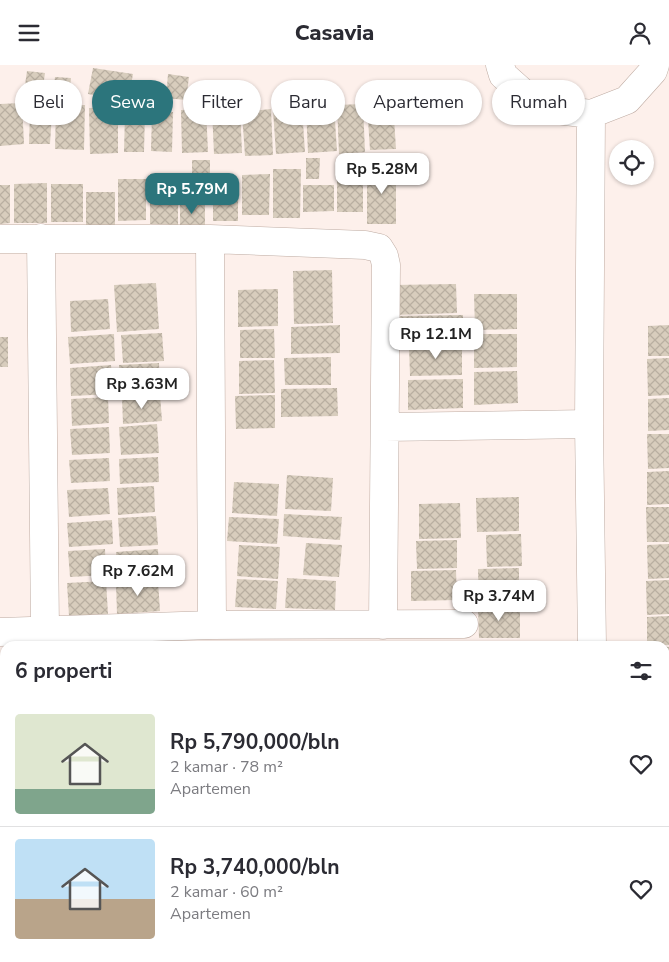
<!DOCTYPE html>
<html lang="id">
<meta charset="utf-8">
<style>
body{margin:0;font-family:"Nunito Sans",sans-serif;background:#f7f7f7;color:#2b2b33;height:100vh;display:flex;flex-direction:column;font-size:19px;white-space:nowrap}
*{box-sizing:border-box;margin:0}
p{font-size:16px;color:#7c7c81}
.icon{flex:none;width:28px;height:28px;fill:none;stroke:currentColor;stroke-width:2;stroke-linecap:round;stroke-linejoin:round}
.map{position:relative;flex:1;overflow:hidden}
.side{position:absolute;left:0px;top:576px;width:670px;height:321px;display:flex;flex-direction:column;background:#fff;border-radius:15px 15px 0 0;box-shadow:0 1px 4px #0004}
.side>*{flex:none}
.hud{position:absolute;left:15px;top:15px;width:640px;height:45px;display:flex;gap:10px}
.fabs{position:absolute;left:609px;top:75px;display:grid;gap:10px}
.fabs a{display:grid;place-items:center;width:45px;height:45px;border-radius:50%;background:#fff;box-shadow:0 1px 4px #0004;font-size:25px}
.price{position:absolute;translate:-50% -42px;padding:0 11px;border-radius:10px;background:#fff;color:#222;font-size:16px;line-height:32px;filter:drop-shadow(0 1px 2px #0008)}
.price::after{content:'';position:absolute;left:50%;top:30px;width:15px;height:11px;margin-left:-8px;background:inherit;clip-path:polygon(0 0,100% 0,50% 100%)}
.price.on{background:#2c757c;color:#fff}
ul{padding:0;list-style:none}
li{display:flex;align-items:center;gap:15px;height:125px;padding:0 15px}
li+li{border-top:1px solid #e1e1e2}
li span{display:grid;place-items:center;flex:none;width:140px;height:100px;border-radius:5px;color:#555}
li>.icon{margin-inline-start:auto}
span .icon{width:60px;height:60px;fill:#fffc;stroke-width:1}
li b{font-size:21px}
h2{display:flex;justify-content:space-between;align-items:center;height:60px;padding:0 15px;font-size:21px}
.pill{padding:0 18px;border-radius:22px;background:#fff;box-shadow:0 1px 4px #0004;font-size:18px;line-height:45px}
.pill.on{background:#2c757c;color:#fff}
header{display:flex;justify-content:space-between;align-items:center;height:65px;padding:0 15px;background:#fff;font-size:22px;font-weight:800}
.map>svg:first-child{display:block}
.building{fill:url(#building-cross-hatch)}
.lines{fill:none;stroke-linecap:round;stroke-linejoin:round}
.minor-casing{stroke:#beaba2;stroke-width:29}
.minor{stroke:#fff;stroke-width:28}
</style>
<header><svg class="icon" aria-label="menu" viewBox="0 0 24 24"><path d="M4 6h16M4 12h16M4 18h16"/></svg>Casavia<svg class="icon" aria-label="person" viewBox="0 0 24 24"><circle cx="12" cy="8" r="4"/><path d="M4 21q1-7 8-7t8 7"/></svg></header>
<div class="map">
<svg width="669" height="897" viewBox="0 0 669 897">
<defs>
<pattern id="building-cross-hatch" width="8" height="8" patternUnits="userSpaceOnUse" patternTransform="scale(1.25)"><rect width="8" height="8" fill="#d8cdbd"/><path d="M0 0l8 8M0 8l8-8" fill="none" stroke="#b9afa1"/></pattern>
</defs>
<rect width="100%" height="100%" fill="#fdf0eb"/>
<path class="building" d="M93,3L133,9L128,36L88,29Z
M27,6L45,8L41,36L23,34Z
M168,9L189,12L186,35L166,33Z
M55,12L71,13L69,34L53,32Z
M393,37L396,84L370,85L367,39Z
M22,38L24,79L0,81V39Z
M363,39L365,87L339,89L337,40Z
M56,40H85L84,85L55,84Z
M334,41L337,86L308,88L306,43Z
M118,42V88L90,89L89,43Z
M240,42L242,88L214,89L212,44Z
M302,43L305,87L276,89L273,45Z
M206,44L208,87L182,88L181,45Z
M271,44L273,90L245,91L242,47Z
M30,47L52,48L50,79H29Z
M152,47H173L172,87L151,86Z
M125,48H145L144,87H124Z
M306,93H320L319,114H306Z
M192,95H210V121H192Z
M367,102H396V159H367Z
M273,104H301L300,153H273Z
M178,108V160L150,159V109Z
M270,109L269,150H242V110Z
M337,111L363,112V147H337Z
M118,114H146V155L118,156Z
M47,118V158H14V119Z
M213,118H238V156H213Z
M51,119H83V157H51Z
M0,120H10V158L0,159Z
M303,120H334V146L303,147Z
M86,127H115V160H86Z
M180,128H205V172H180Z
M332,205L333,258L294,259L293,206Z
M156,218L159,264L117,267L114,220Z
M456,219L457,248L393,250V220Z
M278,224V261L238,262V225Z
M474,229H517V264L475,265Z
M108,234L110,264L71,267L70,236Z
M463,250V276L394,277V251Z
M340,260V288L291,289V262Z
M669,260V291H648V261Z
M274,264L275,293H240V265Z
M162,268L164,296L123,298L121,270Z
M114,269L115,296L70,299L68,272Z
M474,269H517V302L474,303Z
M0,272H8V302H0Z
M462,279V310L410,311L409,281Z
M331,292V320H285L284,293Z
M669,293V330L648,331L647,294Z
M274,295L275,328L239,329V296Z
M159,298L160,326L121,329L119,300Z
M111,300L113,329L71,331L70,303Z
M517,306L518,338L474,340V307Z
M463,314V343L408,345V315Z
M337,323L338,351L281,352V324Z
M160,330L162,356L123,359L122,333Z
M275,330V363L236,364L235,331Z
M108,332L109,358L72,361L71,334Z
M669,333V365L648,366V334Z
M157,359L159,388L121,390L119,362Z
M109,362L110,388L72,390L70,364Z
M647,369H669V403L648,404Z
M158,392L159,417L120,419L119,394Z
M109,393L110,416L71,418L69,395Z
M669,406V439L647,440V407Z
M287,410L333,413L331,446L285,444Z
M234,417L279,419L277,451L232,448Z
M154,421L155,447L118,450L117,423Z
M108,423L110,449L69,452L67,425Z
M519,432V466L477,467L476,433Z
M460,438L461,473L419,474V439Z
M646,442H669V477H647Z
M284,449L342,452L340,475L283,471Z
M156,451L158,480L120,482L118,453Z
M229,452L279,454L277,479L227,476Z
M112,455L113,479L69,482L67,458Z
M521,469L522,501L487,502L486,470Z
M457,475V503L417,504L416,476Z
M306,478L342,480L339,512L303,510Z
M669,479V513L648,514L647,480Z
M239,480L280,482L278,514L237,511Z
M105,484L106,510L70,512L68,486Z
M158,484L159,511L118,514L116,487Z
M519,503V538L479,539L478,504Z
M456,505L457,535L411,536V506Z
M287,513L336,516L335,545L285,543Z
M237,514L278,516L276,544L235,542Z
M669,515V549L647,550L646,516Z
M106,516L108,549L69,551L67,518Z
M158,516L160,546L117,549L116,518Z
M520,541V573H479L478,542Z
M669,551V580H647V552Z
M478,576H520V581H478Z
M665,582H669V619H665Z
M665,623H669V651H665Z
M0,632H5V670H0Z
M0,686H5V726H0Z
M665,769H669V796H665Z
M665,811L669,812V845H665Z
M0,812H5V848H0Z
M665,847L669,848V880H665Z
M0,859H5V875H0Z
M0,880L5,881V892H25V896H0Z
M665,883H669V897H641L642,892H665Z
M28,892H55V897H27Z
M59,892H96V897L59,896Z
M482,892H527L526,897L482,896Z"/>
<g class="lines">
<defs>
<path id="minor" d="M500,0L503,10L540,43L591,49L627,35L653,6L655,0
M591,49L589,359L592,581
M41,173L45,566
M0,174H210L365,180L379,183L384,191L386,200L383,560
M210,174L212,560
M385,362L589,359
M0,567L212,560L464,559
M0,737H5
M593,897V892"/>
</defs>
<use href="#minor" class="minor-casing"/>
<use href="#minor" class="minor"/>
</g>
</svg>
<div class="fabs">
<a><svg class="icon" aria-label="locate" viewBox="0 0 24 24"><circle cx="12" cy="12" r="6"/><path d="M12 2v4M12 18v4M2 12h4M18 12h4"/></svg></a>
</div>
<b class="price" style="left:382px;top:130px">Rp 5.28M</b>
<b class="price on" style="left:192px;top:150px">Rp 5.79M</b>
<b class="price" style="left:436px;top:295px">Rp 12.1M</b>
<b class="price" style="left:142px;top:345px">Rp 3.63M</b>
<b class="price" style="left:138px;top:532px">Rp 7.62M</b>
<b class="price" style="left:499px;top:557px">Rp 3.74M</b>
<div class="hud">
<a class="pill">Beli</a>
<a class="pill on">Sewa</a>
<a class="pill">Filter</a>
<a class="pill">Baru</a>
<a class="pill">Apartemen</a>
<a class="pill">Rumah</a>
</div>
<section class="side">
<h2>6 properti<svg class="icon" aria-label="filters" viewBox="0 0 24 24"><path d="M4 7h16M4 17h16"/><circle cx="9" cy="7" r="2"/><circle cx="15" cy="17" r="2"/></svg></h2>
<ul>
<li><span style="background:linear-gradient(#dfe7d0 75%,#7fa58c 0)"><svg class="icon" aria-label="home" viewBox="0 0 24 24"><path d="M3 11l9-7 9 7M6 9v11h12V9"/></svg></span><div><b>Rp 5,790,000/bln</b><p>2 kamar · 78 m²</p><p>Apartemen</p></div><svg class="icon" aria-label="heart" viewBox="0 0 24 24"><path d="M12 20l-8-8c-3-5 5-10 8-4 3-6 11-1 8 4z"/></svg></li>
<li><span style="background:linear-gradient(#bfe0f5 60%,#b9a48a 0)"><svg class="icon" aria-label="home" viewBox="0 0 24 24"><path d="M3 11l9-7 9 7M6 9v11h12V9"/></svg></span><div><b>Rp 3,740,000/bln</b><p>2 kamar · 60 m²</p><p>Apartemen</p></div><svg class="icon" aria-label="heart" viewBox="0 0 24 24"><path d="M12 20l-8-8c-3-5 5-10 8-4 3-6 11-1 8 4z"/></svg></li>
</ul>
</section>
</div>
